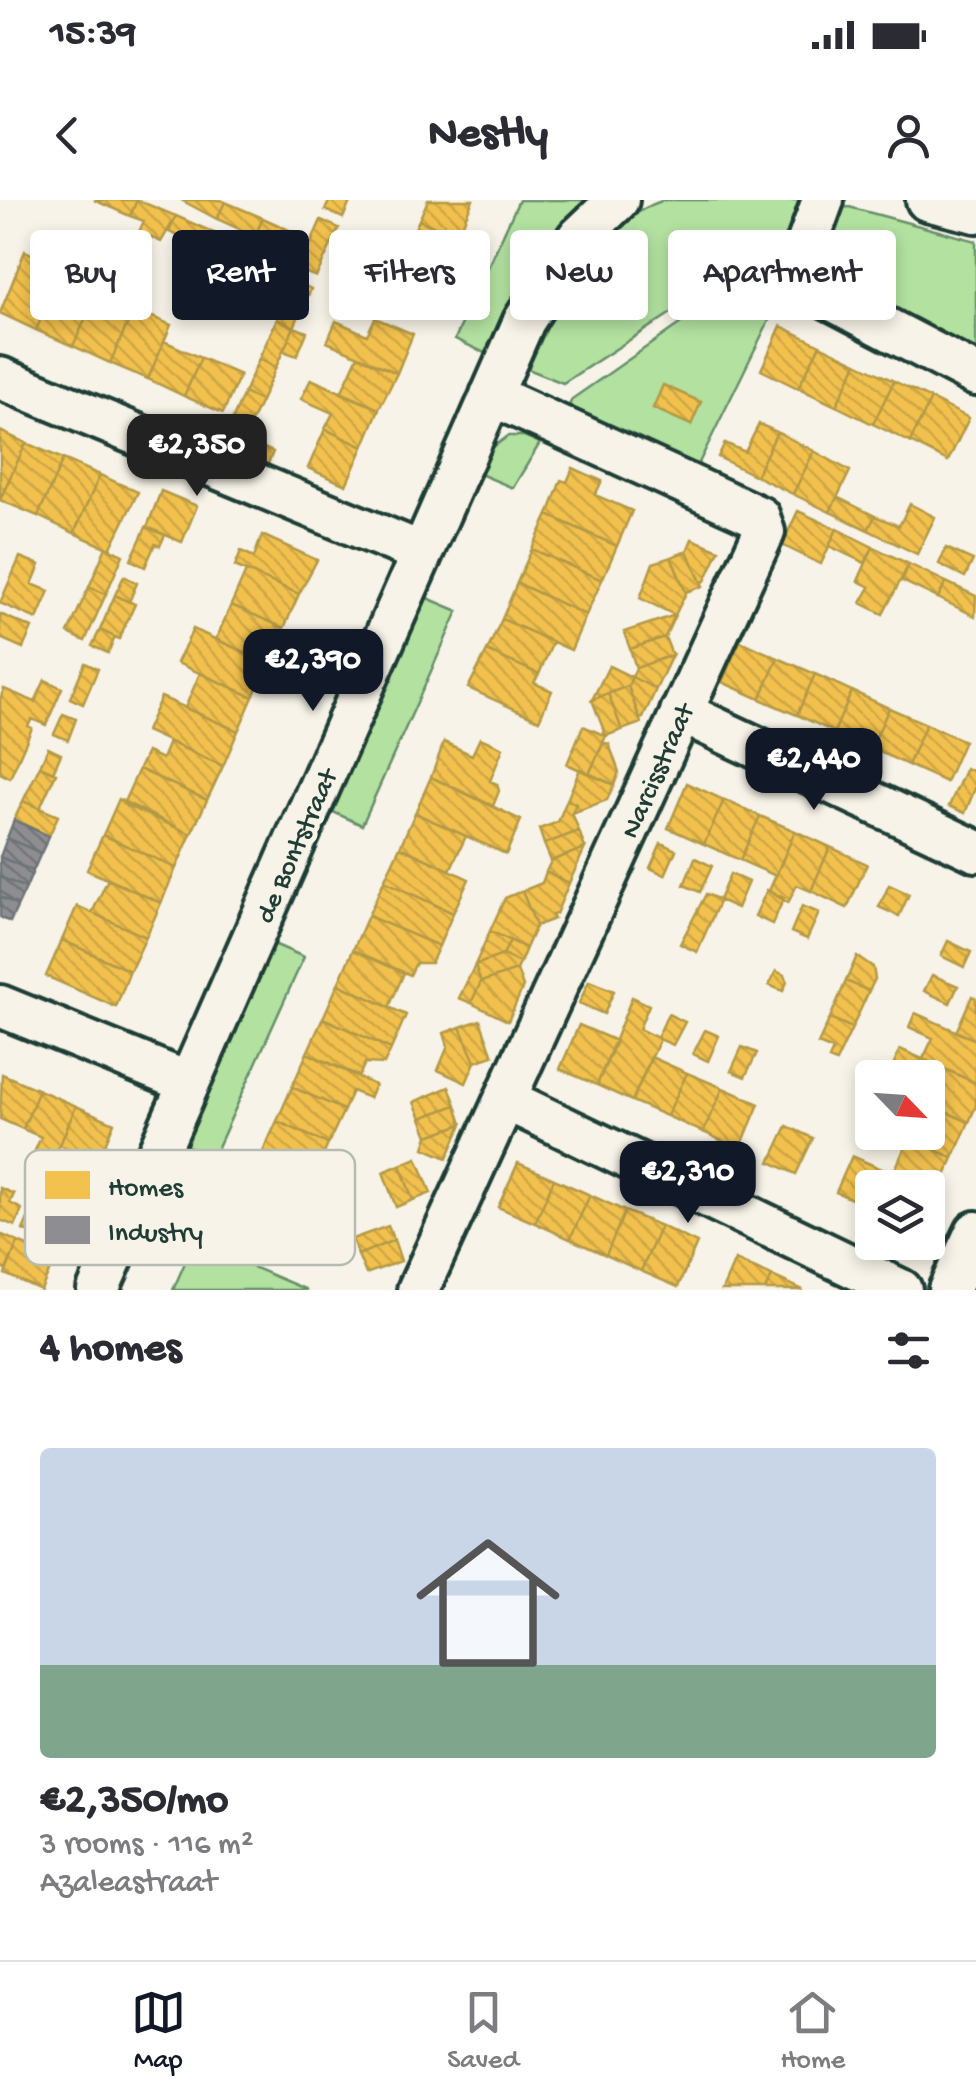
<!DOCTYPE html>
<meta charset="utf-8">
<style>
body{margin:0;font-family:"Gochi Hand",sans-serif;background:#f2f2f3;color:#2b2b33;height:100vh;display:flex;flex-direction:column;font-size:38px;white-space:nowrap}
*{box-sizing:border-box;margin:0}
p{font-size:32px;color:#7c7c81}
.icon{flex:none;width:55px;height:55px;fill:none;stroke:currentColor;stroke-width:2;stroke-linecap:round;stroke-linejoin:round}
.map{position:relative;height:1090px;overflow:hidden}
.panel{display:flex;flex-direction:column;background:#fff;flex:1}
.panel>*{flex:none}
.guide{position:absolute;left:30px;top:30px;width:918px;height:90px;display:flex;gap:20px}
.needle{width:65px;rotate:115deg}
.fabs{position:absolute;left:855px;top:860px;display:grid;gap:20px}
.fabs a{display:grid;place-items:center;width:90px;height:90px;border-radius:10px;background:#fff;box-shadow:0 5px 15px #0003;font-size:50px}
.price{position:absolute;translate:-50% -85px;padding:0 22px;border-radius:20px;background:#111827;color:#fff;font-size:32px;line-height:65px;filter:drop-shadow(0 2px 5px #0008)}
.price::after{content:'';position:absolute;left:50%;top:60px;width:30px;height:22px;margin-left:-15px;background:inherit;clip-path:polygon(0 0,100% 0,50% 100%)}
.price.selected{background:#222;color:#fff}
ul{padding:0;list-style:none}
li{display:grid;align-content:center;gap:20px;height:530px;padding:0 40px}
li+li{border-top:2px solid #e1e1e2}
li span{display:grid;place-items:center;height:310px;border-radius:10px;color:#555}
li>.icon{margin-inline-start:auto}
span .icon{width:180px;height:180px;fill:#fffc;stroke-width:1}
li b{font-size:42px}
h2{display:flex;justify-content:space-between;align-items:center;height:120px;padding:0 40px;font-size:42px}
.pill{padding:0 35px;border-radius:10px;background:#fff;box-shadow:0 5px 15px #0003;font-size:35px;line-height:90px}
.pill.selected{background:#111827;color:#fff}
.status{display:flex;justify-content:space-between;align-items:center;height:70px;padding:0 50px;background:#fff;direction:ltr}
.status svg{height:28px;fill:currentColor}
header{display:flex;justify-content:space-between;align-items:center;height:130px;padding:0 40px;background:#fff;font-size:45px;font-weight:700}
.menu{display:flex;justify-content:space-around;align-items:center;height:140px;border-top:2px solid #e1e1e2;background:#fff;font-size:28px;color:#7c7c81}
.menu a{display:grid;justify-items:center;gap:5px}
.menu .selected{color:#111827}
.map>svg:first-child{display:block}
.grass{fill:#b2e1a0;stroke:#688f6a;stroke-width:2.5}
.homes{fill:url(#homes-back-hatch);stroke:#b39946;stroke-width:2.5}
.industry{fill:url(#industry-back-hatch);stroke:#6c7576;stroke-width:2.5}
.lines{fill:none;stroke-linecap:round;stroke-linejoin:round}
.street-casing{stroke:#1f3d34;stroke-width:48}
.street{stroke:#f7f3e8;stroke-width:40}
.labels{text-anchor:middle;stroke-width:10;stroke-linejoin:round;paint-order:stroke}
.street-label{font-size:28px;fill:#1f3d34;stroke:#f7f3e8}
.key{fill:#f7f3e8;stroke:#b6bcb2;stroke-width:2.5}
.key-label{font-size:28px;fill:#1f3d34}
</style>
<div class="status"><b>15:39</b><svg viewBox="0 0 49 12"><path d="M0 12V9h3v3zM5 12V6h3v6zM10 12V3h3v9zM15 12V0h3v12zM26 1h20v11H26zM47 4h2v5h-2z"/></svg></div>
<header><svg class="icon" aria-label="back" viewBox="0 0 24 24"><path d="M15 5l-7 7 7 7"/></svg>Nestly<svg class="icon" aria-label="person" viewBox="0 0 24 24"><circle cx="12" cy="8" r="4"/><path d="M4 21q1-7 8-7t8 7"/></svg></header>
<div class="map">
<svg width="976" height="1090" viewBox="0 0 976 1090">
<defs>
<pattern id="homes-back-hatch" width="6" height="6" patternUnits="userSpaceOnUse" patternTransform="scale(2.5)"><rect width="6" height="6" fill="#f2c14e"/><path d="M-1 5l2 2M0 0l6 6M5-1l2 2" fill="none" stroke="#cfa745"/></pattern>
<pattern id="industry-back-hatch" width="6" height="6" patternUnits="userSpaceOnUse" patternTransform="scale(2.5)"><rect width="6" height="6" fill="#8d8d92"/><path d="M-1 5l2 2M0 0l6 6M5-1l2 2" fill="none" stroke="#737478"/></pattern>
</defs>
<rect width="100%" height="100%" fill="#f7f3e8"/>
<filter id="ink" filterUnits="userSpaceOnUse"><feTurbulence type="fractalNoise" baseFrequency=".01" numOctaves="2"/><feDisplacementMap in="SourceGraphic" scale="20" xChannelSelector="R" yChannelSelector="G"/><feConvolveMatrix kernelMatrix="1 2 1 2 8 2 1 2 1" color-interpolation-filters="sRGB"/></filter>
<g filter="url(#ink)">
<path class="grass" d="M519,0H586L562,25L493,157L455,139Z
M664,0H806L783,53L747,64L563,183L528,169C558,104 591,25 664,0Z
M849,7L976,41V151L812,73L839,8Z
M747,77L783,92L693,275L562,221L572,199Z
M508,236H524L540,243L513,288L480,274L492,248Z
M425,397L458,411L362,625L331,611Z
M269,742L304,757L213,958L179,942Z
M194,1042L307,1090H173Z"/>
<path class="homes" d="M94,0H137L130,16Z
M137,0L176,16L161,42L139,32L144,21L130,16Z
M181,0H221L225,2L217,19Z
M330,0H351L343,18L325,10Z
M428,0H473L457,37L419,20Z
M225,2L263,18L255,36L217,19Z
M176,16L212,32L205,49L169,32Z
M263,18L302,36L295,54L255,36Z
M321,20L339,28L316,77L299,70Z
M419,20L457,37L440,74L402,57Z
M212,32L252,50L244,67L205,49Z
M252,50L288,66L271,106L234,90Z
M25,51L45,60L35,81L54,90L36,130L0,113Z
M402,57L440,74L423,112L385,95Z
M60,76L98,92L73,146L36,130Z
M294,80L311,89L294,127L277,119Z
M98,92L134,109L110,163L73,146Z
M134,109L171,125L148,179L110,163Z
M375,118L413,134L397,173L327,142L336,121L367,135Z
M277,119L294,127L276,167L259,159Z
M781,126L820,145L798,188L761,170Z
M294,127L307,132L297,156L283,151Z
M164,141L201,158L184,196L148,179Z
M820,145L857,163L836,206L798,188Z
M358,156L397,173L379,209L341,193Z
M201,158L240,175L223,213L184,196Z
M259,159L276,167L261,201L244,193Z
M857,163L894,181L873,224L836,206Z
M311,179L379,209L363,247L325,229L333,213L301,199Z
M894,181L931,199L910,242L873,224Z
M663,185L701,202L691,225L653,208Z
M244,193L261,201L243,239L227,232Z
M931,199L969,218L948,261L910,242Z
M759,224L777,232L756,276L718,257L725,243L745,252Z
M325,229L363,247L346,285L308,268Z
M0,231L26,243L0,299Z
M777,232L814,251L793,294L756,276Z
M243,239L273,252L265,271L235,259Z
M26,243L63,259L38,316L0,300Z
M814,251L850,271L830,312L793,294Z
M63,259L100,275L74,333L38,316Z
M573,268L602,281L595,295L632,311L617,346L548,315L561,280L567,282Z
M100,275L138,292L110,349L74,333Z
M161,291L197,306L182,342L147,327Z
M837,297L875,316L868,330L830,312Z
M910,304L935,317L917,354L868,330L875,316L899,326Z
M798,311L837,329L821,364L782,345Z
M548,315L617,346L602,380L532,349Z
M146,327L165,335L160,346L155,344L145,367L131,360Z
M837,329L873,347L865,363L829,346Z
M262,335L317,360L299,394L235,366L241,351L254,357Z
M692,339L719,350L705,381L701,382L687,351Z
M106,347L123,355L106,394L89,387Z
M873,347L909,364L883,414L861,403L870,387L858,381Z
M946,348L973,360L965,377L939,364Z
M532,349L602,380L586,415L517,383Z
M687,351L703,386L686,392L671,357Z
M20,357L40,365L32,384L49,391L37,419L0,403Z
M671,357L686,393L675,415L640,398L653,363Z
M909,364L946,382L938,398L902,381Z
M235,366L299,394L284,428L231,405L246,371Z
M124,376L137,383L129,402L115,395Z
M946,382L976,396L975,416L938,398Z
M517,383L586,415L571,450L502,419Z
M89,387L106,394L85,441L68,433Z
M115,395L135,404L119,439L100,430Z
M231,405L284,428L268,463L216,439Z
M0,414L32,428L23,448L0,438Z
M675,415L665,437L630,449L624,432Z
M502,419L553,442L539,474L487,451Z
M193,429L268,463L253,497L177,463Z
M100,430L115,437L108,453L92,446Z
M665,437L672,455L636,468L630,449Z
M740,441L778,458L760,499L722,482Z
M487,451L539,474L534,483L552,491L539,520L468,488Z
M672,455L656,489L632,477L636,468Z
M778,458L815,474L797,515L760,499Z
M85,463L98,469L83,504L70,498Z
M609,466L632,477L628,486L592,500Z
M200,473L253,497L238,531L185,508Z
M815,474L852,491L834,532L797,515Z
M632,477L656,489L643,518L640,519L628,486Z
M45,480L62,488L46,525L32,519L28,526L32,528L10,578L0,573V499L4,489L35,502Z
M628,486L641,523L622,530L608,493Z
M852,491L889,508L871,548L834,532Z
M608,493L622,530L606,536L592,500Z
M161,497L238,531L223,566L146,531Z
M889,508L926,524L908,565L871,548Z
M63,514L76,519L68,540L54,534Z
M926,524L964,541L946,582L908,565Z
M583,526L606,536L589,574L567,564Z
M480,538L503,548L490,581L497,584L499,591L493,606L431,577L444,542L472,555Z
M169,542L223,566L207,600L139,569L147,552L162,559Z
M604,542L609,544L619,572L614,585L589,574Z
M48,548L61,554L53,572L40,566Z
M40,566L56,573L40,608L23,601Z
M966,568L976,573V586L965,613L949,606Z
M139,569L207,600L191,634L123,604Z
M580,569L614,585L607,600L572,613L576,604L567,600Z
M431,577L521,620L506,654L415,613Z
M687,583L724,600L704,644L668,628Z
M119,599L191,634L176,668L103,635Z
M567,600L576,604L572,613L579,631L544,644L539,629L558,622Z
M724,600L760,616L740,660L704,644Z
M23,601L58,616L49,636L14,620Z
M415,613L466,636L450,670L400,647Z
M760,616L795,631L776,676L740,660Z
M579,631L585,648L551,661L544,644Z
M795,631L830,647L811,691L797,685L788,703L769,691Z
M103,635L176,668L161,703L87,670Z
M661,643L676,650L665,675L650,668Z
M400,647L469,679L453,713L384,681Z
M830,647L867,664L847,708L811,691Z
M585,648L569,683L546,672L551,661Z
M695,658L712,666L700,692L684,685Z
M546,672L569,683L556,714L552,715L554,719L536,726L522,691L542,683Z
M730,674L748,682L737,708L719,700Z
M108,679L161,703L146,737L92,713Z
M384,681L453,713L439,746L368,716Z
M889,685L909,694L899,716L879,707Z
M767,690L784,698L772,724L755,716Z
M522,691L536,726L526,748L490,731L505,698Z
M706,694L720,700L697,752L680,744Z
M77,706L146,737L130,771L62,740Z
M802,706L819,713L807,739L791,732Z
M368,716L439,746L431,763H416L410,775L353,750Z
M490,731L510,740L503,755L475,765Z
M62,740L130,771L116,807L46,776Z
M510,740L526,748L520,763L503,755Z
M948,741L971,752L964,767L941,756Z
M353,750L404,773L389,807L338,784Z
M503,755L520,763L517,770L481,782L475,765Z
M857,756L873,767L875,779L869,791L846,781Z
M475,765L481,782L471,803L459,798Z
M517,770L523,787L508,821L471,803L481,782Z
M776,771L784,775L787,782L783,791L769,785Z
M932,775L958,786L950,803L924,791Z
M589,781L614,791L604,814L579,803Z
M846,781L869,791L852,828L830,818Z
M338,784L406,815L391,849L323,818Z
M972,796L976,798V840L956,832Z
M632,797L649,805L639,829L660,839L632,901L597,885Z
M915,813L976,840V883L923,859L933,838L909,827Z
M668,814L685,822L673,845L657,838Z
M323,818L391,849L384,864L365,863L359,876L307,853Z
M830,818L852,828L836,862L829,859L833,850L818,844Z
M480,820L493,856L475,862L460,827Z
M579,825L616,841L597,885L560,869Z
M460,827L475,862L466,883L438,870L448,846L444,833Z
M705,830L719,836L708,861L693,854Z
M742,847L757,853L745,877L731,871Z
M900,849L976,883V906L969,922L928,904V878H915L917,873L894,863Z
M307,853L375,885L369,898L352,891L344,910L292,887Z
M651,857L687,873L667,916L632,901Z
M687,873L723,888L703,932L667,916Z
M2,874L39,890L23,929L0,919Z
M292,887L344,910L328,944L277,921Z
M449,887L456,905L421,918L414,902Z
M723,888L759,904L740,949L703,932Z
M39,890L76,906L52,964L33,955L41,937L23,929Z
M928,904L969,922L953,958L897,932H928Z
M456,905L462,924L428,936L421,918Z
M76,906L114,923L98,961L60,945Z
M869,919L872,921V932H892L887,944L862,933Z
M277,921L328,944L313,979L261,956Z
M462,924L447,958L424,948L428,936Z
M787,926L813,938L796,974L770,962Z
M909,938L953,958L937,993L893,974Z
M852,956L893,974L924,988H872V1008L836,992Z
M417,958L431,993L413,1000L400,965Z
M518,963L554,979L535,1023L498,1007Z
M400,965L413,1000L396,1007L383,972Z
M554,979L590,995L570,1039L535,1023Z
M0,988L14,994L10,1003L22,1009L15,1026L0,1020Z
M590,995L625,1011L606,1055L570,1039Z
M625,1011L661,1026L641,1071L606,1055Z
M31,1012L61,1025L53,1043L23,1030Z
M388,1026L394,1040L358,1055L352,1039Z
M661,1026L697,1043L678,1087L641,1071Z
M0,1034L18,1042L6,1070L0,1068Z
M394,1040L401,1061L366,1074L358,1055Z
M18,1042L55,1058L41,1090L5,1074Z
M735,1060L772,1076L765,1090H722Z
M772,1076L803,1090H765Z"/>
<path class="industry" d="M14,620L49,636L41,653L7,638Z
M7,638L41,653L33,671L0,657Z
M0,657L33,671L26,688L0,677Z
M0,677L26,688L18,705L0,697Z
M0,697L18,705L10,722L0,717Z"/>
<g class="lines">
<defs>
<path id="street" d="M823,0L794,80L976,175
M927,0L976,12
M0,178L422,353
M681,512L976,651
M0,806L189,883
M505,899L901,1090
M98,1090L524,121L577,39L618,0
M418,1090L764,332L759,317L491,195
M949,1090L976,1032"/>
</defs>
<use href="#street" class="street-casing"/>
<use href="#street" class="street"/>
</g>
</g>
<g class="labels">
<g class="street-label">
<text transform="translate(655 570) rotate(-66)" y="10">Narcisstraat</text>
<text transform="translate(294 645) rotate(-66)" y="10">de Bontstraat</text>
</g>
</g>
<rect x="25" y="950" width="330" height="115" rx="15" class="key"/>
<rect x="45" y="971" width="45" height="28" fill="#f2c14e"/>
<rect x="45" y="1016" width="45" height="28" fill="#8d8d92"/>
<g class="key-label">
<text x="108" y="995">Homes</text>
<text x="108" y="1040">Industry</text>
</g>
</svg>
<div class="fabs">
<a><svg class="needle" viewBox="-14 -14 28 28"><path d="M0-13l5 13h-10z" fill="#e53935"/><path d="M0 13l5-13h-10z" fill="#7c7c81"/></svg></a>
<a><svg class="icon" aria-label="layers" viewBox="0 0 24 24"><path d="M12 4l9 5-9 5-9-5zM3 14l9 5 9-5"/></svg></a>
</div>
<b class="price selected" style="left:197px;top:299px">€2,350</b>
<b class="price" style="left:313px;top:514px">€2,390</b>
<b class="price" style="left:814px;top:613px">€2,440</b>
<b class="price" style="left:688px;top:1026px">€2,310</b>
<div class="guide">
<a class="pill">Buy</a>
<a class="pill selected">Rent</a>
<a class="pill">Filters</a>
<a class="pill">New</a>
<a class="pill">Apartment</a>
</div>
</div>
<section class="panel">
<h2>4 homes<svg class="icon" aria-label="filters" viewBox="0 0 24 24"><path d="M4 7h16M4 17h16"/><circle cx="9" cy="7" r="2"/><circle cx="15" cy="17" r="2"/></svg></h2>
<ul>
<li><span style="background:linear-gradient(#c9d6e8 70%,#7fa58c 0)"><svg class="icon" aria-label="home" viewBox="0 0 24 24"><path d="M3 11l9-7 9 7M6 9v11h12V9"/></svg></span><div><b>€2,350/mo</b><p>3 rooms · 116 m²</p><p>Azaleastraat</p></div></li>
</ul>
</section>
<nav class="menu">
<a class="selected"><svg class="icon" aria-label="map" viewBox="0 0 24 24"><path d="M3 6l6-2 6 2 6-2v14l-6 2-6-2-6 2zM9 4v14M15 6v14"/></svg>Map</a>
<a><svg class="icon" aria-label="saved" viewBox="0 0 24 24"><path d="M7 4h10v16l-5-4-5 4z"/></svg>Saved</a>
<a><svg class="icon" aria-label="home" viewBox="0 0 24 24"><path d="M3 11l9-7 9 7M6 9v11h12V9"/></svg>Home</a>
</nav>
